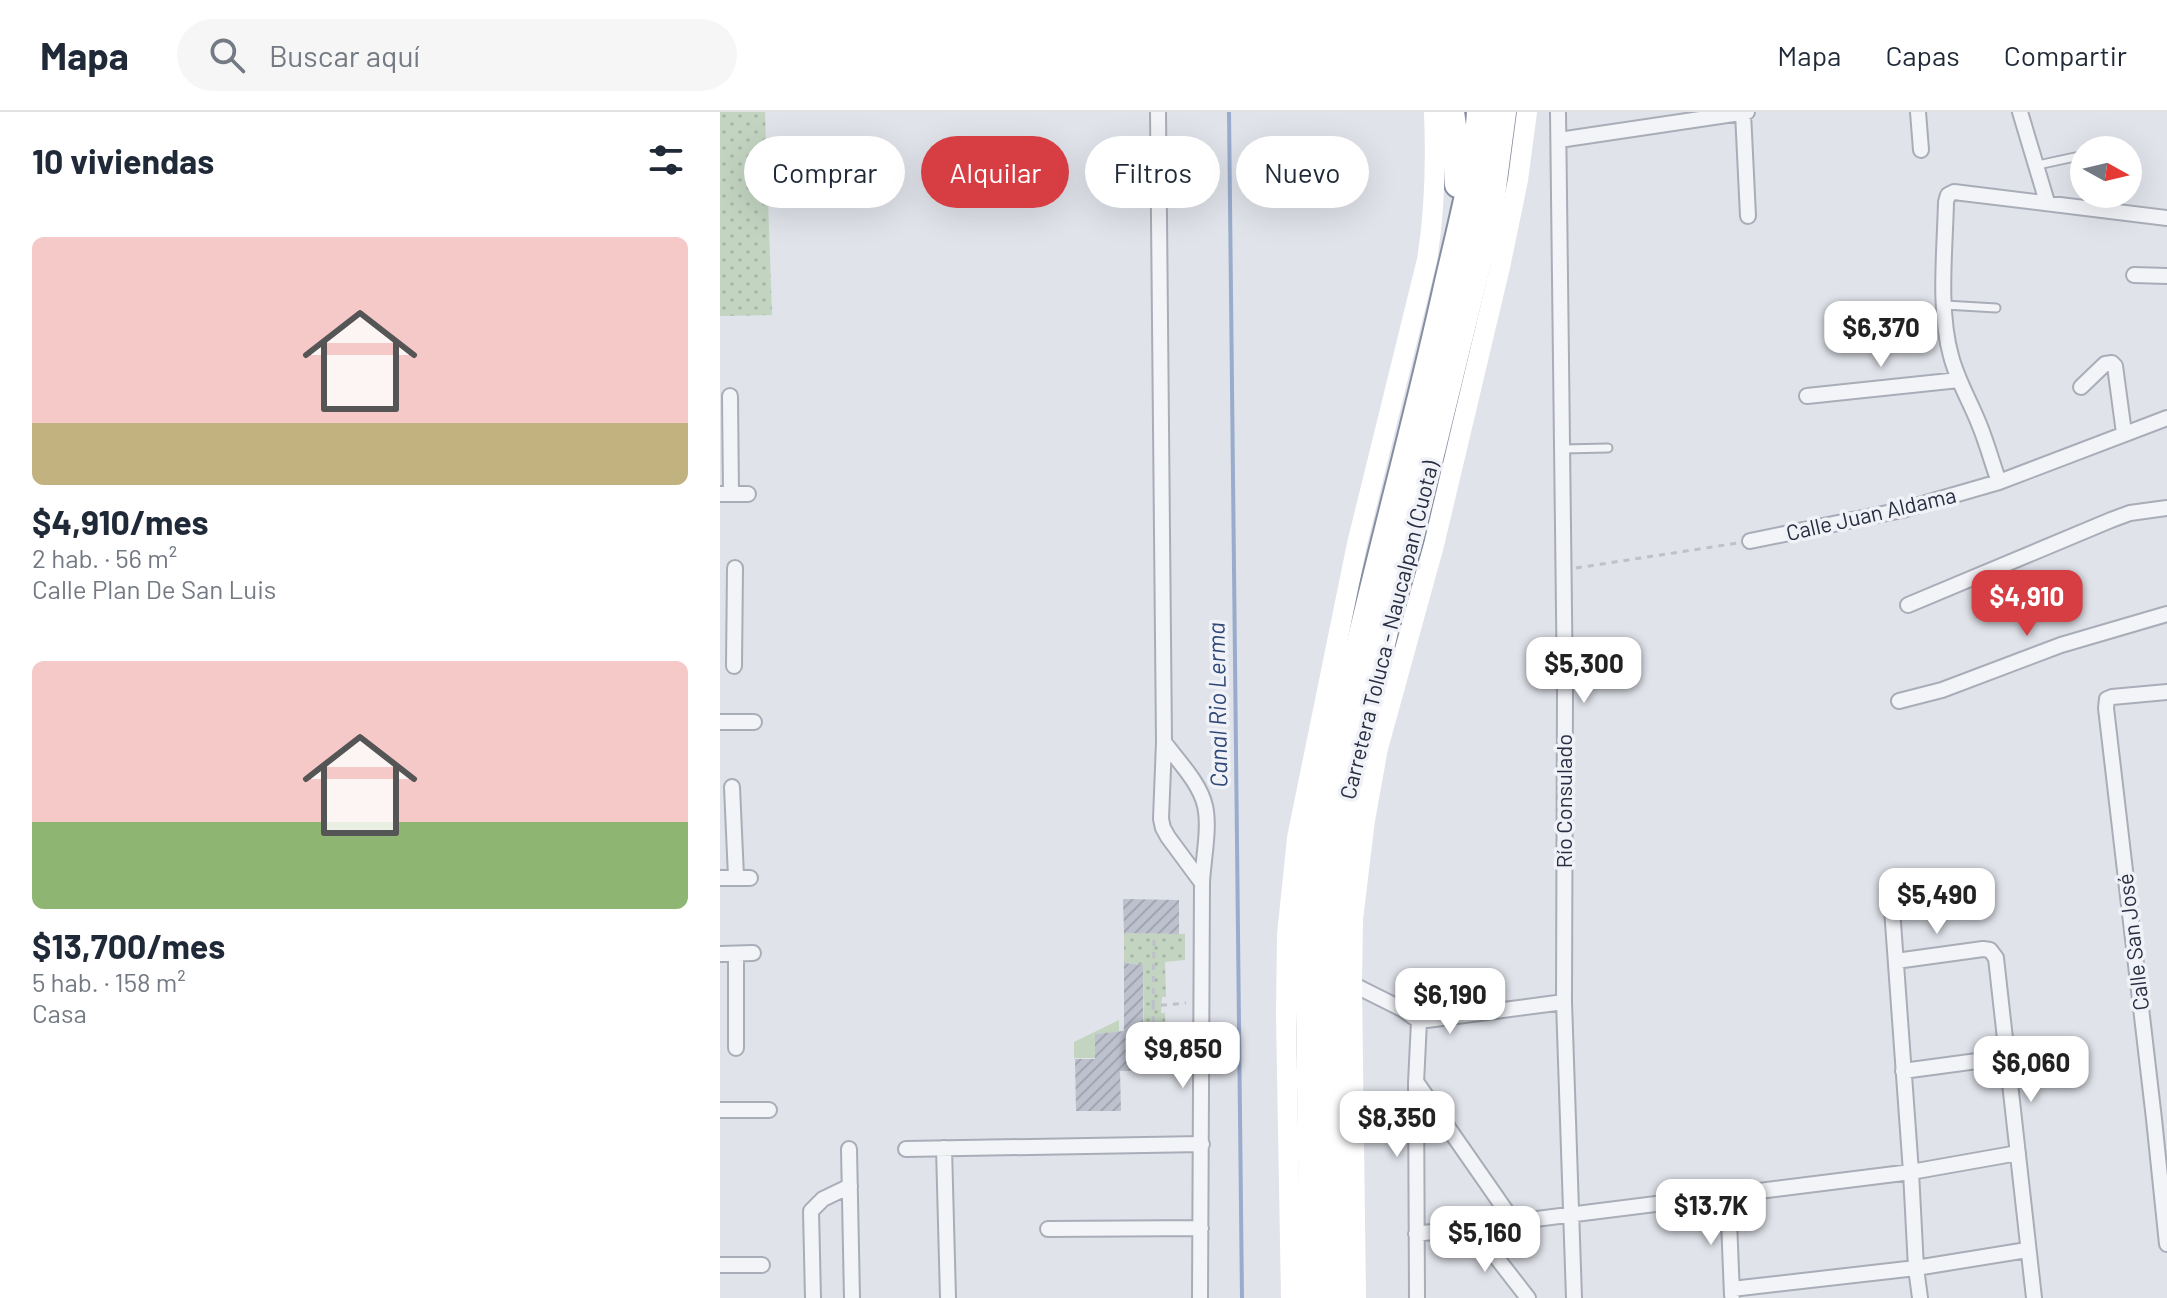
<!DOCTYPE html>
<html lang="es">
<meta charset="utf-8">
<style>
body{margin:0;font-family:Barlow,sans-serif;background:#f6f6f7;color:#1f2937;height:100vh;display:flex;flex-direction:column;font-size:30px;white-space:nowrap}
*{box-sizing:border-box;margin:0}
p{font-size:26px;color:#747a83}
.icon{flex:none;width:44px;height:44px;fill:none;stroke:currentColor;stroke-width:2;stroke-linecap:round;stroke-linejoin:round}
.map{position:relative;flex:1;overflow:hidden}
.panel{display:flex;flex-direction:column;background:#fff;width:720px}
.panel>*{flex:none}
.hud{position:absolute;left:24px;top:24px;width:760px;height:72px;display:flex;gap:16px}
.needle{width:52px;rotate:98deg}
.fabs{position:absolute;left:1350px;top:24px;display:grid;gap:16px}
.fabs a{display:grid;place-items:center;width:72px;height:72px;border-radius:50%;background:#fff;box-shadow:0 8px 32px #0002;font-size:40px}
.price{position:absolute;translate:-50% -68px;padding:0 18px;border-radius:16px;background:#fff;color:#222;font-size:26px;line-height:52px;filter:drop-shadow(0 2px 4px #0008)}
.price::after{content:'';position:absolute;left:50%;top:48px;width:24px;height:18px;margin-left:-12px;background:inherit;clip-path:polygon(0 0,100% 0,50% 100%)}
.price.selected{background:#d63e43;color:#fff}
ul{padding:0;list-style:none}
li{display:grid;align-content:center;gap:16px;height:424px;padding:0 32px}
li span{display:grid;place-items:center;height:248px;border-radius:12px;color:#555}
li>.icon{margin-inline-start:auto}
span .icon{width:144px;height:144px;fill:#fffc;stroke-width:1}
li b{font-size:34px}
h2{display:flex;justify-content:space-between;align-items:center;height:96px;padding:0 32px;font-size:34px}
.chip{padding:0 28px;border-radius:36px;background:#fff;box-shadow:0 8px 32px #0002;font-size:28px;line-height:72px}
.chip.selected{background:#d63e43;color:#fff}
header{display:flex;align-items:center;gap:48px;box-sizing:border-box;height:112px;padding:0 40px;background:#fff;border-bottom:2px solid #e0e1e3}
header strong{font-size:38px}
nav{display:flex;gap:44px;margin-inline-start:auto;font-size:28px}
.search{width:560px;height:72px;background:#f6f6f7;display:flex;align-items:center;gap:20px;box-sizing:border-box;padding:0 28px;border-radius:44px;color:#747a83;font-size:30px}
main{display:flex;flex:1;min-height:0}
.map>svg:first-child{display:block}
.park{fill:url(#park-dots)}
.garden{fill:#c3d4c1}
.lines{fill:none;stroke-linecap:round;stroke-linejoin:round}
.stream{stroke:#99accc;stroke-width:4}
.building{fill:url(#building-hatch)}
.lane-casing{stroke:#a9adb8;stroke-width:11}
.street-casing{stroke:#a9adb8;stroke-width:18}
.highway-casing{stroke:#868ea1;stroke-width:30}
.path{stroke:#bec1c9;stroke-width:3;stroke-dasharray:6 6;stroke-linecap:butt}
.lane{stroke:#f3f4f8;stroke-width:7}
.street{stroke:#f3f4f8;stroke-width:14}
.secondary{stroke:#fff;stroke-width:20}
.highway{stroke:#fff;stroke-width:26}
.labels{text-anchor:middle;stroke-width:7;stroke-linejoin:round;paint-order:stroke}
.street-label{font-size:22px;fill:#282e42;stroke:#f0f2f7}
.water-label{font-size:24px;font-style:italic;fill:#2f4878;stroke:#f0f2f7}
</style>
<header>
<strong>Mapa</strong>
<div class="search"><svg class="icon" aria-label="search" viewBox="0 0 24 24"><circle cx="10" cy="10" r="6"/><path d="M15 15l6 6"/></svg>Buscar aquí</div>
<nav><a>Mapa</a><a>Capas</a><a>Compartir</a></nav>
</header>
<main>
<section class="panel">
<h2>10 viviendas<svg class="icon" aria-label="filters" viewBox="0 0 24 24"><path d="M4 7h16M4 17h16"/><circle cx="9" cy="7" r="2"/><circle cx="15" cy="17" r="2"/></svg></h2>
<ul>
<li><span style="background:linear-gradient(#f6c9c9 75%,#c2b280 0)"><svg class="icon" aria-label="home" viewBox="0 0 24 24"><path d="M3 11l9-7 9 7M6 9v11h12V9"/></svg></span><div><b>$4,910/mes</b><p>2 hab. · 56 m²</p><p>Calle Plan De San Luis</p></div></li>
<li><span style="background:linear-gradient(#f6c9c9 65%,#8fb573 0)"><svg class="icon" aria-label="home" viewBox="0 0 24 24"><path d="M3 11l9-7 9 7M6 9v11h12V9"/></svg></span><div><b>$13,700/mes</b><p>5 hab. · 158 m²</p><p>Casa</p></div></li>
</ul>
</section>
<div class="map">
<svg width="1447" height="1186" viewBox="0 0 1447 1186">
<defs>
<pattern id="park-dots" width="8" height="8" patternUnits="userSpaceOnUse" patternTransform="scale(2)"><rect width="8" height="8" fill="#c3d4c1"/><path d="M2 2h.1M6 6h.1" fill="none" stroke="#a8b6a7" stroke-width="1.8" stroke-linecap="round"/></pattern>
<pattern id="building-hatch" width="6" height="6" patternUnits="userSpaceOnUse" patternTransform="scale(2)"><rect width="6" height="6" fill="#bdc1cd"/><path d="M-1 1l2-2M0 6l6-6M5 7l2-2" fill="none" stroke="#a2a6b1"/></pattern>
</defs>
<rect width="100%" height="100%" fill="#e0e3ea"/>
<path class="park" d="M0,0H45L52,203L0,204Z
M404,821L465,822V848L445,850L446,885H442L441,901H445L446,941L424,942L423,853L404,851Z"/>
<path class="garden" d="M399,908V920L375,922V946H354V930Z"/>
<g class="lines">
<path class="stream" d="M509,0L522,1186"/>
</g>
<path class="building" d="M403,787L459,788V822L404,821Z
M404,851L423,853V942H438V958L400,959L401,999H356L355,947H375V922L404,919Z"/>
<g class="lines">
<defs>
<path id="lane" d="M1391,38H1393
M1318,53L1364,43
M1225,193L1276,196
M843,337L888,336"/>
<path id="street" d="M438,0L444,630L441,707L443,716L448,725L482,771
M838,0L845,581L844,890L854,1186
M1198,0L1201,38
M1300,0L1327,90
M1023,1L1028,104
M839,28L1027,0
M1414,163L1447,164
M1361,275L1385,252L1392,251L1395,254L1404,321
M10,284L11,382
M1087,284L1239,268
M1279,370C1272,351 1267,331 1259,312C1250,289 1237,268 1231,244C1218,198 1225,137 1226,90L1228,83L1234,80L1447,106
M0,382H28
M1030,429L1182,398L1279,370L1447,306
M1188,493L1391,408L1410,401L1447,396
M14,554L15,456
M1447,580L1392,585L1387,587L1386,596L1434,1007L1447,1132
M1179,589L1222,578L1341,533L1447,502
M0,610H34
M444,630C458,649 480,671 485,694C490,716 483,748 482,771L480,1186
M12,675L16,765
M0,766H30
M1171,783L1191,1060L1196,1156L1200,1186
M0,842L33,841
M16,842V936
M1176,849L1263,837L1270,838L1276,846L1314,1186
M632,872L682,897L699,909L844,890
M1183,959L1287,945
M697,971L793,1109
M0,998H49
M224,1036L228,1186
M129,1037L132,1186
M186,1037L482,1032
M1008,1084L1012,1183
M752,1114L808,1186
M328,1117L481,1116
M696,1122L1191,1060L1298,1041
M0,1153H42
M1012,1177L1196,1156L1307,1138
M93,1186L91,1099L103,1087L130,1074
M697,1186L696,971L699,909"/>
<path id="highway" d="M731,0L736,35L738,72
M593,1186L589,899C580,787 606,677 631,569C661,438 697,309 726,179C739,121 757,58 760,0
M614,1186L611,849L617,754L627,683L670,497L691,424L769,105L783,0"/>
</defs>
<use href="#lane" class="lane-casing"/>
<use href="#street" class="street-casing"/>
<use href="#highway" class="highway-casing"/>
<path class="path" d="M856,456L1018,431
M433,894L434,825
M434,934L433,894L466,891"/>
<use href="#lane" class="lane"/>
<use href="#street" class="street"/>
<path class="secondary" d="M571,1186L566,903L567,823L577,726L637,432L707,148C715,99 716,50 714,0
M636,1186L632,872L633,807L645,708L658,636L714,433L780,155L798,68L807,0"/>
<use href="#highway" class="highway"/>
</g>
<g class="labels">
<g class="street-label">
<text transform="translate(1151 402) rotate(-13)" y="8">Calle Juan Aldama</text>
<text transform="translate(669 518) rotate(-76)" y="8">Carretera Toluca - Naucalpan (Cuota)</text>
<text transform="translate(844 689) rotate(-90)" y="8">Río Consulado</text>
<text transform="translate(1413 830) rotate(-97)" y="8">Calle San José</text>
</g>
<g class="water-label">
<text transform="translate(498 593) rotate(-91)" y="8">Canal Rio Lerma</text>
</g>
</g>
</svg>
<div class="fabs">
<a><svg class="needle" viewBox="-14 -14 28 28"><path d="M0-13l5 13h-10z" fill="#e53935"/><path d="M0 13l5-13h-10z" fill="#747a83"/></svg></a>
</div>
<b class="price" style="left:1161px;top:257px">$6,370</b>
<b class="price selected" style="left:1307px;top:526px">$4,910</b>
<b class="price" style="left:864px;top:593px">$5,300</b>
<b class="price" style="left:1217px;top:824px">$5,490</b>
<b class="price" style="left:730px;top:924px">$6,190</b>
<b class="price" style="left:463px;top:978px">$9,850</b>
<b class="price" style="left:1311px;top:992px">$6,060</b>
<b class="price" style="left:677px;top:1047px">$8,350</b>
<b class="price" style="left:991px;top:1135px">$13.7K</b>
<b class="price" style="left:765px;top:1162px">$5,160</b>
<div class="hud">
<a class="chip">Comprar</a>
<a class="chip selected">Alquilar</a>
<a class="chip">Filtros</a>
<a class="chip">Nuevo</a>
</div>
</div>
</main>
